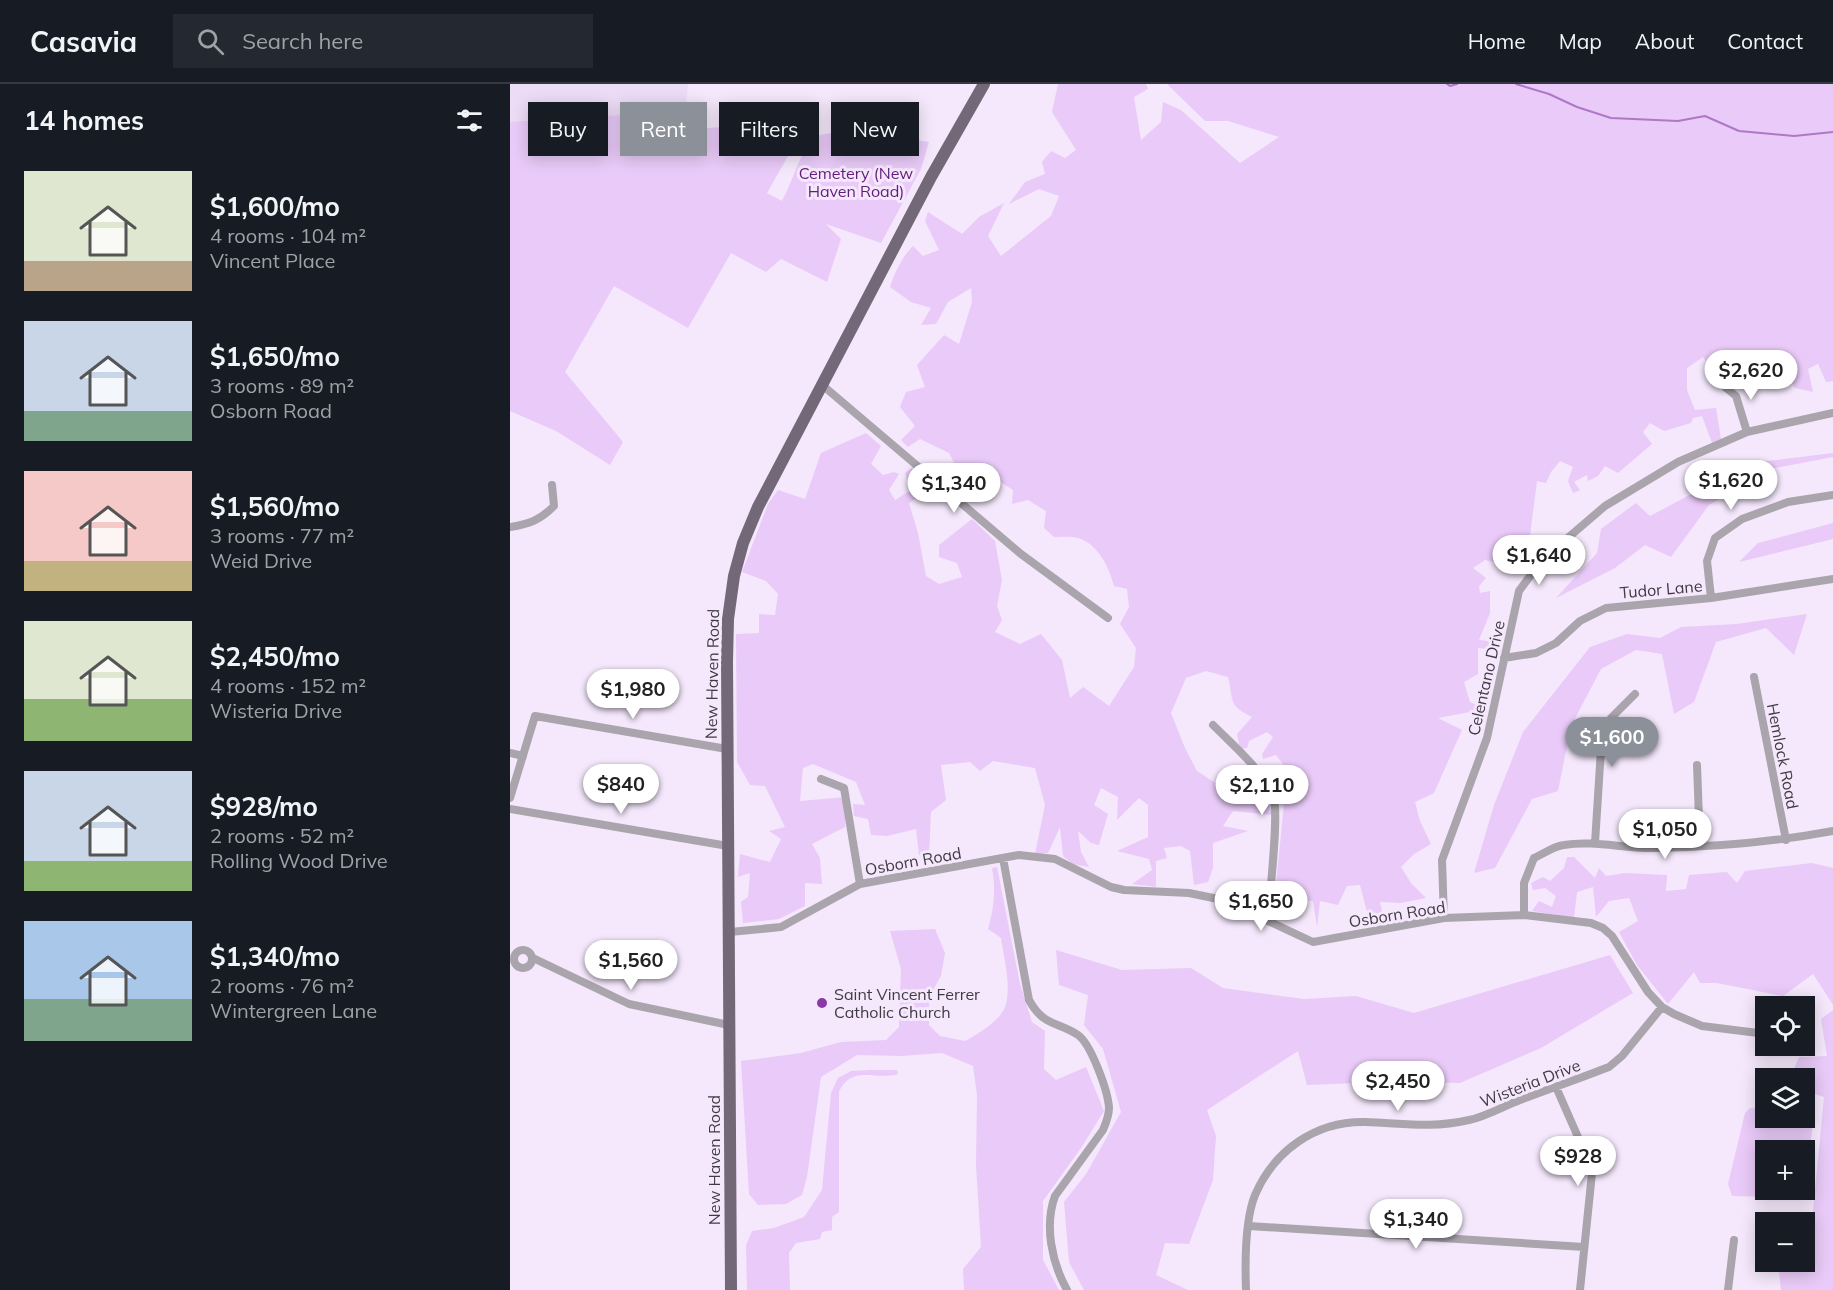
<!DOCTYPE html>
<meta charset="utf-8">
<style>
body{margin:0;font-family:Mulish,sans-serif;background:#242831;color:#f1f3f6;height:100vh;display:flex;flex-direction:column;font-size:22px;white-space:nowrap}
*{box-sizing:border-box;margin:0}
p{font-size:20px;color:#9ea1a6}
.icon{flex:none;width:33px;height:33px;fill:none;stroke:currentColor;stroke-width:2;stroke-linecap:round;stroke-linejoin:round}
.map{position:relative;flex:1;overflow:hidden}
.panel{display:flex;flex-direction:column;background:#171b24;width:510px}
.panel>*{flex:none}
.banner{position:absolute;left:18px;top:18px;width:570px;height:54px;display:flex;gap:12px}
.fabs{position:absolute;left:1245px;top:912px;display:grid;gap:12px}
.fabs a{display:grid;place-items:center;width:60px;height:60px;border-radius:0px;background:#171b24;box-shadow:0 3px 15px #0003;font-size:30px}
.price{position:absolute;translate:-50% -51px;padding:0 14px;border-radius:21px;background:#fff;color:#222;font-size:20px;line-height:39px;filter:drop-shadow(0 2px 3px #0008)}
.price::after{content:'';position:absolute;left:50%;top:36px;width:18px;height:14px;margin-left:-9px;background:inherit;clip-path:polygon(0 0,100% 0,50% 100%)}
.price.on{background:#8c9099;color:#fff}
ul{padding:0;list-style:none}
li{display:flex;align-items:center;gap:18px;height:150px;padding:0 24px}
li span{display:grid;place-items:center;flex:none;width:168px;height:120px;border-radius:0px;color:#555}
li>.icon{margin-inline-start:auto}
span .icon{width:72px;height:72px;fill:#fffc;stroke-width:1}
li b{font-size:26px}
h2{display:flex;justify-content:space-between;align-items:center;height:72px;padding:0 24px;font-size:26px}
.chip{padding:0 21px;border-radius:0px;background:#171b24;box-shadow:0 3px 15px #0003;font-size:21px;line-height:54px}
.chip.on{background:#8c9099;color:#fff}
header{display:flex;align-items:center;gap:36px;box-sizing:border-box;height:84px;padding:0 30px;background:#171b24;border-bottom:2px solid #363941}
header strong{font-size:28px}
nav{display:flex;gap:33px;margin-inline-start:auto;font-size:21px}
.search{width:420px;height:54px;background:#242831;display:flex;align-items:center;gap:15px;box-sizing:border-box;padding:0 21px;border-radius:0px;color:#9ea1a6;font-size:22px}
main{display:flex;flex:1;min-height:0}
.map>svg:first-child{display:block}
.built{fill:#eddcf6}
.green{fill:#e9caf8}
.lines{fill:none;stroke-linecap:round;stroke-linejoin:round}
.stream{stroke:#ae78c6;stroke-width:2}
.minor{stroke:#aaa5ad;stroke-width:8}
.primary{stroke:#736877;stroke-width:12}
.poi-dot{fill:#8939a8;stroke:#f5e8fc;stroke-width:2}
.labels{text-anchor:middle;stroke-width:6;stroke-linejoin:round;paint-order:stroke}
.park-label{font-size:16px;fill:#621d7b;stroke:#f5e8fc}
.street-label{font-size:16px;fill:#403b43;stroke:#f5e8fc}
.poi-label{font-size:16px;fill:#403b43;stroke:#f5e8fc;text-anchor:start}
</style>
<header>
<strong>Casavia</strong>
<div class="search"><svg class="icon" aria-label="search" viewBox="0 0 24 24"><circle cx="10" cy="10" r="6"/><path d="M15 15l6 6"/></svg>Search here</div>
<nav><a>Home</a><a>Map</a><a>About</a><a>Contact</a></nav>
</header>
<main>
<section class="panel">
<h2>14 homes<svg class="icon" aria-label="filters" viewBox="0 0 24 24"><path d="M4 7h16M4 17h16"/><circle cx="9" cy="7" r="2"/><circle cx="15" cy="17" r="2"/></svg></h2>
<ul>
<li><span style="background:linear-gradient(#dfe7d0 75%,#b9a48a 0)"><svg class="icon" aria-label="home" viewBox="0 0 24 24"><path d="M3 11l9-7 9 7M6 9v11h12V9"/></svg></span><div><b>$1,600/mo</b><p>4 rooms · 104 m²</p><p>Vincent Place</p></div></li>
<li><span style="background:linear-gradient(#c9d6e8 75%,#7fa58c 0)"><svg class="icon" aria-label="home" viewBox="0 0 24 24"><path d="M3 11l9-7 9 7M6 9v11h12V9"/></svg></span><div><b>$1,650/mo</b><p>3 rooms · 89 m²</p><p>Osborn Road</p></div></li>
<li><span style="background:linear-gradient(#f6c9c9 75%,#c2b280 0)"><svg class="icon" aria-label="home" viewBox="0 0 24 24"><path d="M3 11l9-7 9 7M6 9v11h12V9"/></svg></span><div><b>$1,560/mo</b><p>3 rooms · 77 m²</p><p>Weid Drive</p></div></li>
<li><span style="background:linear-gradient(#dfe7d0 65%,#8fb573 0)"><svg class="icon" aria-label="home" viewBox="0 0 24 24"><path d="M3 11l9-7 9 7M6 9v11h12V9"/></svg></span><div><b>$2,450/mo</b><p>4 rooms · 152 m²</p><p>Wisteria Drive</p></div></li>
<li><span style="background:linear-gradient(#c9d6e8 75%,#8fb573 0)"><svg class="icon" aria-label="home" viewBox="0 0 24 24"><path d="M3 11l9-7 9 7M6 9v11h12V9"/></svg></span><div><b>$928/mo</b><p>2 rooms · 52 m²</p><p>Rolling Wood Drive</p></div></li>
<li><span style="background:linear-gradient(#a9c7e8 65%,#7fa58c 0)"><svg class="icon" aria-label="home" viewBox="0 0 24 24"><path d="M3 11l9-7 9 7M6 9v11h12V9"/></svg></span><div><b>$1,340/mo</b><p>2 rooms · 76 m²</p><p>Wintergreen Lane</p></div></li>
</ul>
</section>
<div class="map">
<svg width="1323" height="1206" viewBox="0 0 1323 1206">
<rect width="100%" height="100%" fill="#f5e8fc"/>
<path class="built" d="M0,0H178L174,43L0,56Z"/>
<path class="green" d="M548,0H636L638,5L624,13L631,56L651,38L653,18L671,26L730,79L769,53L718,37H695L657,0H1323V297L1316,298L1308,280L1298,285L1303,308L1285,304L1280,295L1257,299L1247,277H1215L1208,293L1193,273L1177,284V306L1185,326L1206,324L1211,355L1202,359L1192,332L1183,334L1181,339L1154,347L1140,339L1133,348L1142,360L1108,389L1095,382L1088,392L1078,397L1077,391L1064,398L1070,406L1063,409L1058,397L1063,383L1050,377L1041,388L1036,399L1027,397L1018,467L988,479L975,476L963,484L976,494L969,502L970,509L980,507V529L969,556L989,558L988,566L968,564V590L954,598L960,618L976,625L928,634L952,646L924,709L905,718L910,737L921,760L904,770L891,783L901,799L916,814L891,819L870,818L875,840H860L850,801L837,802L828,821L810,817L807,843L803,817L786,816L778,809L765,810L774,720L790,705L782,694L763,700L754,687L760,684L766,691L776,684L766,671L753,675L752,670L763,653L757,648L739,657L737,664L730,665L727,650L742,633C717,621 724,616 718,593L696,587L676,594L661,629L675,664L687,687L715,705L720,695L730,710L742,702L756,707L762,731L723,727L713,742L738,747L703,759V784L698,798L684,801L680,767L671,762L654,764L657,774L646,777V803L622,800L642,786L639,775L607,767L638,753V721L629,714L607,736L608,713L591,704L584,721L598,730L589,761L581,759L568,747L571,768L579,783L563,780L553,772L550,743L538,769L525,770L535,721L525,684L483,677L470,687L460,678L431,681L436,716L421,728L419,772L409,771L406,745L377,752L361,751L358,735L344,732L343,720L355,721L346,698L303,680L293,684L290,717L336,713L335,743L302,760L310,774L312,800L295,799V822L269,835L233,839L231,818L238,813L240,789L228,793L230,770L260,778L271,755L259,747L275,743L255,702L240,701L227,678L226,550L249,549V530L265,531L268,510L256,497L232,488L258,420L268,406L295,415L311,369L356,349L371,362L361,380L373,391L384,388L389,390L379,406L385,416L401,406L395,389L406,381L422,404L399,419L408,449L416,492L429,500L452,493L447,479L429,473V461L462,435L485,457L492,496L487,522L492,536L485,548L510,560L531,550L552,576L560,614L573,603L599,622L624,583L626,564L610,540L619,523L617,505L604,502C599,483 588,460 568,454C561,452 551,453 544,453L534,444L536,427L518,416L502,420L503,406L471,386L450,390L439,369L410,355L398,363L391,356L405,342L390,323L396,308L415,303L407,281L434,251L449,260L462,218L461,204L438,218L426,240L411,241L421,224L401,218L380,203C385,188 392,173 403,162L413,172L429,166L415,137L418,128L452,150L469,133L494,119L478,152L491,172L541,132L549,112L529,105L499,120L515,98L535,90L532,78L541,67L555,74L566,66L542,28Z
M144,29L184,45L298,37L257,109L272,117C281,101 290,71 300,57C315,39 396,55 419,58L411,85L371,159L316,140L331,155L317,198L271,175L256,188L221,169L178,244L104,202L55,288L113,358L100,381L46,347L0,327V38Z
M1323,369V373L1260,385L1199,421L1161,473L1135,461L1105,484L1046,514L1087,469L1091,445L1126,419L1140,432L1240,379Z
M1323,439V455L1229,478L1248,459Z
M1297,530L1284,571L1256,544L1206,558L1184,618L1164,630L1152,570L1126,566L1091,585L1061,642L1048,707L1022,715L985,784L964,789L984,721L1013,648L1080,563L1117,550L1150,554L1171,543L1226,540Z
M1057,773H1064L1085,794L1089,784L1096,792L1115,789L1157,791L1156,807L1176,805L1179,791L1217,788L1227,799L1235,787L1302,779L1323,784V921L1303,890L1273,912L1207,899H1190L1184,888L1158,920L1127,881L1109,848L1128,837L1119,814L1099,817L1086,833L1083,803L1067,808L1064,834L1022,827L1029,817L1042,823L1046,812L1035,804L1023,806L1021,799L1033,793L1040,797L1054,784Z
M487,783L510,900L522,938L535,947L534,985L546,996L576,983L594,1027L571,1064L533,1117V1176L549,1206H454L453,1185L471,1163L466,1081L467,1011L463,982L432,969L391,972L347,971L311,993L297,1093L292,1111L276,1120L248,1121L239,1110L231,977L291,969L331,958L376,956L389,943L391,885L380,847L425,845L435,869L431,892L419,913V941L430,952L455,957C468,950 492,936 496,920C501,899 494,875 491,854L478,845C484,824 486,806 482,784Z
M546,866L612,886L681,884L713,904L794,915L846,912L904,929L1100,871L1123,909L1031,964L950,999L874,998L797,1001L788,967L697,1026L706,1052L703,1096L679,1160L655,1159L646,1191L678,1206H574L559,1178L554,1118L576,1090L611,1028L593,965L574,941L578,911L549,901Z
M1323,926V1206H1271L1268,1178H1294L1295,1143L1302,1137L1314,1013L1295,1007L1294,994H1276L1282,989L1289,973L1317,972L1311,935Z
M362,986H387L388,990C366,997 342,980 329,1008V1128L322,1133V1146L312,1148L310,1155L286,1159L279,1169L280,1206H237L236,1161L242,1147L264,1144L294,1133L312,1106L321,1009L328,994L341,987Z
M1240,1024L1255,1025L1256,1034H1294L1295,1026L1305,1027L1295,1096L1294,1066H1256V1106H1293L1292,1114L1222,1112L1218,1100L1235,1029Z"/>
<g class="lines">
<path class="stream" d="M937,0L940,2L947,0
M1006,0L1039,10L1067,23L1101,34L1168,37L1195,32L1229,47L1284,52L1323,48"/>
<path class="minor" d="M311,300L511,470L598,534
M1216,304L1226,312L1237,348
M0,443C20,440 30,436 44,422L42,401
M1201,514L1197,477L1205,454L1232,435L1278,418L1323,411
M994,574L1026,569L1046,559L1070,537L1096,524L1201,514L1323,495
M1244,593L1276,756
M703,641C725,663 749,683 763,711C770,727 759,814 758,836
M0,669L13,672
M1187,681L1190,762
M311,695L334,704L350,800
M0,714L25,632L217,665
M0,725L218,762
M1085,759L1091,665L1101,634L1125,610
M493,774L519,916C534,943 547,937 568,951C581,960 598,1007 599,1024C599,1032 596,1039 593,1046L545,1112C534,1142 542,1179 557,1206
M1014,831V799L1024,774C1033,770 1044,762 1054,761C1084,756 1115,765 1145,764C1205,763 1264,758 1323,747
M934,834L932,776L977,654L1009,507L1032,476L1095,422L1168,378L1237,348L1323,329
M220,848L271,843L350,800L509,771L545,775L601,803L614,806L679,809L713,816L803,858L934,834L1014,831L1081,839L1093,844L1102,852L1138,908L1152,923L1164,930L1192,942L1256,950
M4 875a9 9 0 1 1 18 0a9 9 0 1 1-18 0Z
M23,874L119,920L219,941
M1046,1003L1079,1078L1082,1089L1070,1206
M739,1142L1074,1163
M736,1206C735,1179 735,1136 745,1111C764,1067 805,1037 855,1038C893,1039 919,1045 959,1036C974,1033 990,1024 1005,1018C1036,1006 1068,995 1099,983L1112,972L1152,923
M1218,1206L1224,1156"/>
<path class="primary" d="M221,1206L217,577L218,535L224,492L233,459L248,423L421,93L474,0"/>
</g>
<circle class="poi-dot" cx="312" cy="919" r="6"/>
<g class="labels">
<g class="park-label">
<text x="346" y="95">Cemetery (New<tspan x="346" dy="18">Haven Road)</tspan></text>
</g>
<g class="street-label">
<text transform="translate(1151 505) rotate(-5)" y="6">Tudor Lane</text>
<text transform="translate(202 590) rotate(-89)" y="6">New Haven Road</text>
<text transform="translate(976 594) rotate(-77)" y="6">Celentano Drive</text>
<text transform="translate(1273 672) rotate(79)" y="6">Hemlock Road</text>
<text transform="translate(403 777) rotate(-10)" y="6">Osborn Road</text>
<text transform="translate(887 830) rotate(-9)" y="6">Osborn Road</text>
<text transform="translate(1020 999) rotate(-21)" y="6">Wisteria Drive</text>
<text transform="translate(204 1076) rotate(-90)" y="6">New Haven Road</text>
</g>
<g class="poi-label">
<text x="324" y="916">Saint Vincent Ferrer<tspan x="324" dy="18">Catholic Church</tspan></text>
</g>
</g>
</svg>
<div class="fabs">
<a><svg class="icon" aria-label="locate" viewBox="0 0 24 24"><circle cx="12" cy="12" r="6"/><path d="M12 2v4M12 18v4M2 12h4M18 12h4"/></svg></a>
<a><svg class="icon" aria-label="layers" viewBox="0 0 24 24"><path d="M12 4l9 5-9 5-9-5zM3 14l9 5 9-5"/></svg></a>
<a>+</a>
<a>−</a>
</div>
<b class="price" style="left:1241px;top:317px">$2,620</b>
<b class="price" style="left:1221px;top:427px">$1,620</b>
<b class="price" style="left:444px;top:430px">$1,340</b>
<b class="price" style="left:1029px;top:502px">$1,640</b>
<b class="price" style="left:123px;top:636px">$1,980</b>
<b class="price on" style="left:1102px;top:684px">$1,600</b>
<b class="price" style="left:111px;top:731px">$840</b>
<b class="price" style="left:752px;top:732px">$2,110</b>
<b class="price" style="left:1155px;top:776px">$1,050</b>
<b class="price" style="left:751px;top:848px">$1,650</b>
<b class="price" style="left:121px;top:907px">$1,560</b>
<b class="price" style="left:888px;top:1028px">$2,450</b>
<b class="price" style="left:1068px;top:1103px">$928</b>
<b class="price" style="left:906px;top:1166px">$1,340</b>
<div class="banner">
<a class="chip">Buy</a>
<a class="chip on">Rent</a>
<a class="chip">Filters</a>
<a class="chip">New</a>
</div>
</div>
</main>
